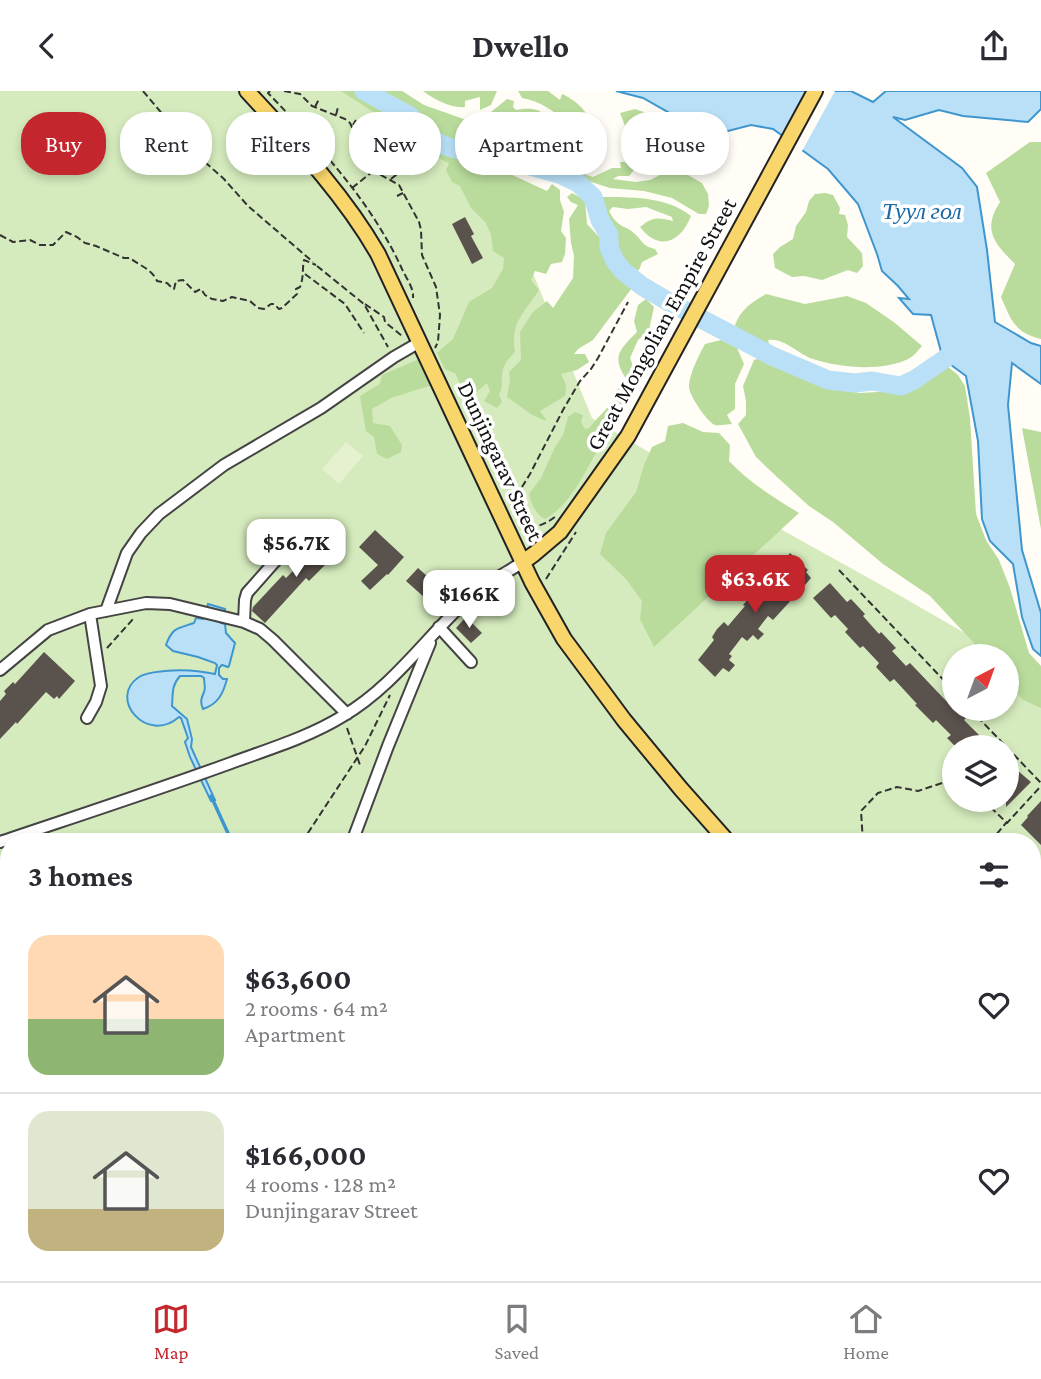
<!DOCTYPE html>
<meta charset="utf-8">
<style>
body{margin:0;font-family:"Crimson Pro",serif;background:#f7f7f7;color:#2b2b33;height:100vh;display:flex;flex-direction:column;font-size:26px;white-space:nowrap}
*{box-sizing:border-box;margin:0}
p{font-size:23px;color:#7c7c81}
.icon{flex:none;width:38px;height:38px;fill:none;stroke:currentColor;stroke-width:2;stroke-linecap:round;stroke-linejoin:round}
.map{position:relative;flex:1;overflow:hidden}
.details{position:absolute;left:0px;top:742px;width:1041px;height:448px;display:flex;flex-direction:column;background:#fff;border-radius:28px 28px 0 0;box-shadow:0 4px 10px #0003}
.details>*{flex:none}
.top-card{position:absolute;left:21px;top:21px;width:999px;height:63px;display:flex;gap:14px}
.needle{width:46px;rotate:41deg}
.buttons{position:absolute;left:942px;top:553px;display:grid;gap:14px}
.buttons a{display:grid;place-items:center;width:77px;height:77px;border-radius:50%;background:#fff;box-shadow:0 4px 10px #0003;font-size:35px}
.price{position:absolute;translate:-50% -60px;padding:0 16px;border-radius:14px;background:#fff;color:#222;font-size:23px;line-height:46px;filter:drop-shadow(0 2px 4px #0008)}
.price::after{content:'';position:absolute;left:50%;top:42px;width:21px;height:16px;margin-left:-10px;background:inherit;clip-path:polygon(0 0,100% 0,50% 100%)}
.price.on{background:#c4262e;color:#fff}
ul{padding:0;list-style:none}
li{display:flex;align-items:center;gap:21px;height:175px;padding:0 28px}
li+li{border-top:2px solid #e1e1e2}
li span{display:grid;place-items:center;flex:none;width:196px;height:140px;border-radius:21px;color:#555}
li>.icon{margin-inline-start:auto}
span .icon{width:84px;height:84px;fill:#fffc;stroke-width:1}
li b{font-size:30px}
h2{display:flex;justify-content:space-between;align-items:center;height:84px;padding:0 28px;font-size:30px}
.pill{padding:0 24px;border-radius:28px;background:#fff;box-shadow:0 4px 10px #0003;font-size:24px;line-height:63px}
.pill.on{background:#c4262e;color:#fff}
header{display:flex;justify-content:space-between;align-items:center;height:91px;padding:0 28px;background:#fff;font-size:32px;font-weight:700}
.tab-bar{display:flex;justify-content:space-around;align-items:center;height:98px;border-top:2px solid #e1e1e2;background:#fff;font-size:19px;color:#7c7c81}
.tab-bar a{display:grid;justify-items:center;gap:4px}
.tab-bar .on{color:#c4262e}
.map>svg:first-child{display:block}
.green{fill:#d5ebbd;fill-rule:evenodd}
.forest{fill:#b9dc9c}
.pitch{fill:#e6f2cf}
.water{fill:#b9e0f7;stroke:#3f96cf;stroke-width:2}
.pier{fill:#fffdf5}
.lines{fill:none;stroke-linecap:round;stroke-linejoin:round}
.stream{stroke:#3f96cf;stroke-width:3.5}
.river{stroke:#b9e0f7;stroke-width:19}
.building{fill:#5a524d}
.minor-casing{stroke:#444;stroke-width:14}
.major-casing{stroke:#222;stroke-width:18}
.path{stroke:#333;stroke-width:2;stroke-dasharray:7 3.5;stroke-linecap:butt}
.minor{stroke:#fff;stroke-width:10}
.major{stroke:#f9d66b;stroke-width:14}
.labels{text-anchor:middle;stroke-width:7;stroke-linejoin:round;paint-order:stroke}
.street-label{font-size:23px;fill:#111;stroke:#fff}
.water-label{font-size:24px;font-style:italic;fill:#1768a6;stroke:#fff}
</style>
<header><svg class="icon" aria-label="back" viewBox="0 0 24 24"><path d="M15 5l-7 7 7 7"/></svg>Dwello<svg class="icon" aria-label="share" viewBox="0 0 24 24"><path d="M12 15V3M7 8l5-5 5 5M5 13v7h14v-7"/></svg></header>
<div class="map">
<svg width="1041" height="1190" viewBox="0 0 1041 1190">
<rect width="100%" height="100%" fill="#fffdf5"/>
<path class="green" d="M0,0H345L404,32L506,116L592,327L730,410L883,495L1005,565H954V618H1006V566L1041,586V1190H0ZM954,656H1006V709H954ZM9,751H1032V1181H9Z"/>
<path class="forest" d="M341,0H356L411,32L413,37L420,41L424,47L435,55L480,69L547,100L552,93L560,99V109L564,121L561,140L566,147L565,163L562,171L551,173L546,183L535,180L531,189L539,199C524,223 510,231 515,261C508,268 503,274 502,284C501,292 504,295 499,303L502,311L497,317L484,310L490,300L487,292L473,304L463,302L456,283L445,278L437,262L453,248L469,211L492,197L503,178L504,167L493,160L491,144L486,132L471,117L460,95L452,91L446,79L449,72L438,67L427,65L411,42L395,35Z
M381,0H402L424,14L492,38L520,52L543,59L551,65L553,72L528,68L488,56L463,55L445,50L429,39L422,26L402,11Z
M423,0H497L491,14L480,19V6L465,10V16C452,18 433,8 423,0Z
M518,0H548L560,9L562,3C574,8 585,18 590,29L585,32L583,36L592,37L591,43L587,45L576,39V31L567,32C554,20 540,10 522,7Z
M507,8L514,10L513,16L516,19C546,13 553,28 548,55C529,52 509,43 494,32L491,21Z
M635,18L661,27L653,40L638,45L625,35L620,22Z
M665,48L675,57L691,55L699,60L708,53L722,65L710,72L704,81L696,83C682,75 660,69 656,52Z
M1030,51H1041V248C1014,241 1011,229 1001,206L1015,173C994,152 982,139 1000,111L986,82Z
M620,71H626L635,78L629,85H618L613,88L636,91L650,89L666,81L679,79L702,92L708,103L709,115L706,123H699L672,107L644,100L610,97L569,84L564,75H572L581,82L593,86L612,77H621Z
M572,102L585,109L587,133L601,148L615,180L632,197L593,249L578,258L574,263H585L589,271L577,279L561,283L566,294L565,305L540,320L547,330C528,324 523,316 507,306L510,288L509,281L521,269L520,241L533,221L547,210L553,217L573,187L574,165L571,152L569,128L578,114L571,111L567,106Z
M825,102L833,104L840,117L839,123L845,124L848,134L847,146L862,162L863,175L857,182L848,179L822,189L804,185L792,186L775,177L773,163L780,156L793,148L796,135L806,121L809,110L815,103Z
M599,106C630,106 666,105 691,125C681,151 659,161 640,136C652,126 658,126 673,130L672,126L646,116L628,118L613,116L609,120C619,139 624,132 636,144C644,152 643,155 655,158L658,163L642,171L639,179L634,180L624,170L611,140Z
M766,203L805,213L847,205L866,212L895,232L922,255C918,259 915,264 910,267C884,281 840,277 813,268C798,263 784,246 768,249L771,259C757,259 741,247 735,234C741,218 752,211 766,203Z
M646,208L654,216L649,239L638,249L630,267L635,280L634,288L627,289C611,266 619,259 637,241L634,230L638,214Z
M721,249L737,257L744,273L735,293V318L727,324L732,333C727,333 719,335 715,334C707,331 689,304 689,296C689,284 699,264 705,253Z
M760,267L821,296L860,302L912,299L933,286L947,275L958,284L965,295L970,327L976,423L986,449L999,469L1010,497L1029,562L1041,575V617L1023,609L1006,589V565H986L930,505L883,473L833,431L809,415L777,386L756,366L738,333L746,324V310L743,295L754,269Z
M419,268L432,294L391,307L372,318L373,332L390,335L402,354L401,361L387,368L377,363L374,346L366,340L360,305L380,293L382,284Z
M621,292L627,294L633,298C627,311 621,326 613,337C609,344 604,349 600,355C585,380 571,414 545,428C536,424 531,412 529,403L541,387L555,356L563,344L568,326L575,321L583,324L581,331L585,338L589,337C595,329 603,322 610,314C615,307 617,299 621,292Z
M683,332L703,341L719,342L730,354L729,370C750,392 773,406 799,422L654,556L640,528L642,510L626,488L600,463L606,442L636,401L644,374L652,356L665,350L668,335Z
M1022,337L1041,341V438Z"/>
<path class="pitch" d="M346,351L363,365L339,393L322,378Z"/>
<path class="water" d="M616,0H851L873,11L886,0H1041V18L1028,31L963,25L939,19L905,29L893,26L962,77L977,96L987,159L995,231L1031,252L1041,255V293L1012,272L1008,314L1022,459L1041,522V565L1033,558L1022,526L1013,473L990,450L982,428L978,350L966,285L943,268L931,224L913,223L899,207L909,208L898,195L882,180L877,163L858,113L828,78L773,38L751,34L728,40L682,29L643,7Z
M208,513L225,518L221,532L225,533L226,542L235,552L229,575L228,576L222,574L219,577V584L223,588H227C223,603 218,613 203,618C200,611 201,608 204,601C206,597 204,592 204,587L201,585H180C171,595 173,604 172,615L187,628L192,648L191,656L215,709L211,710L190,666L185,651L188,647L181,627L179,626C147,654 107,607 139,586C147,581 156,581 165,580C183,578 197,579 215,583L217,574L215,572L198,566L173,560L166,554C173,535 178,538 194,532L196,527L203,528Z"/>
<path class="pier" d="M806,0H835L801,62L780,48Z"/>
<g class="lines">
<path class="stream" d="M211,705L232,751
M0,997L9,993"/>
<path class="river" d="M364,0L410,25L432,48L442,54L473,63L505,68L559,83L578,92L593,106L600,129L609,144V156L615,170L623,180L642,195L669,211L772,265L828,289L855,292L872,290L901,295L914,289L952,263L967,261"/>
</g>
<path class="building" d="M465,126L474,143L471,145L483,167L472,173L452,133Z
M375,439L404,466L388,484L387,483L370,499L361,490L378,474L359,456Z
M330,443L343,456L309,490L306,487L265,532L252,520L253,516L283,484L286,487Z
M790,462L808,479L806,481L811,487L805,494L800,489L791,503L794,506L773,529L768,525L758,538L764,543L758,549L753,544L747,550L742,546L729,563L732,565L729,569L735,574L729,581L723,577L715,586L698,569L714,549L712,546L717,538L724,531L728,535L745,515L743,514L762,493L765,495L776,484L775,483L782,475L781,473Z
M418,477L445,501L433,514L406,490Z
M830,492L847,511L851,508L865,523L863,525L879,543L881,541L896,557L892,560L906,575L910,572L950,614L952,612L954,618H959L967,626L964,629L991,656H956L947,647L951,644L936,629L933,632L915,614L917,613L894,588L890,591L876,576L879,572L863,555L860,557L845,541L848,538L835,524L831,527L813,507Z
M466,526L482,542L471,552L456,537Z
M44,561L75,590L59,608L57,605L54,608L46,601L17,633L16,631L0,648V610L6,603L4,600L13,591L15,593Z
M1011,674L1031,691L1006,716V679Z
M1041,710V754L1021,734L1028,726L1027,725Z
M1032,851L1041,856V862L1037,869L1041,872V900L1038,899L1032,909Z
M52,1181H125L133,1190H91L83,1182L75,1190H60Z"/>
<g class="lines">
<defs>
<path id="minor" d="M106,520L127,462L141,442L159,423L224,374L321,317L394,266L420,251
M244,531L245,509L247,502L300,442
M439,536L471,571
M0,579L48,539L90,523L146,512L170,513L244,531L260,538L273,549L347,623
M87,627L96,611L101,595L90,523
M0,751C77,725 154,700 231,672C269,658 309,646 343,625C394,595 427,545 470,506C486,492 506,482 523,471
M352,751L388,655L430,552
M0,1039L9,1047
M142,1181L149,1190
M235,1190L246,1181
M470,1190L484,1181"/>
<path id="major" d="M247,0C294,51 343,102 378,163L532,491L564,548L624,629L681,698L728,751
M523,471L534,463L560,441L628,345L815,0
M1032,954L1041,959"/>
</defs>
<use href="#minor" class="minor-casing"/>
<use href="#major" class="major-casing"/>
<path class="path" d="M143,0L197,64L224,88L248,115L313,171
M270,0L268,2C319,55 371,110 402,178C406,187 414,197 413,207
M284,0L300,3L312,15L345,28L350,32L372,79L399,94L419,131L421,139L422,164L436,196L440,224L438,251L435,257
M315,16L319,8
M336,24L338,16
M353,34L356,29
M361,53L366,47
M391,88L406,76
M352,97L372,81
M397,105L403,102
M0,144L13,151L30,149L40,154H53L66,141L77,146L85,152L96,155L124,167H130C140,175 152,178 157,190L167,192L173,198H174L176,190L183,189L195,201L201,198L205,204L212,208L223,210L232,206L236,207L250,210L258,217L264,218L271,213H274L279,218L282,217L297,203L296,198L300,196C304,186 302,178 304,169L316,174
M317,175L364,213L388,256
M305,183L345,213L364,242
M365,213L384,226L385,231L402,245
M511,414L530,383L563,319L580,290L591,278L598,267L628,211
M519,433C533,439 545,434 556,425
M839,479L954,600
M546,488L576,441
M107,557L134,527
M970,618L1041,692
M347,637L360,674
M983,709L1007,732L1041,695
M302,751L365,655L390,604
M863,751L861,720L878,702L897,696L918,700L948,690L954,691
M990,751L1006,732
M1032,913L1041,920
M0,1148L9,1158
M32,1181L42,1190
M830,1190L838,1181"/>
<use href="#minor" class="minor"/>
<use href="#major" class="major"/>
</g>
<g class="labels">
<g class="street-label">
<text transform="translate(661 233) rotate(-61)" y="8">Great Mongolian Empire Street</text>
<text transform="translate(501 370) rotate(65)" y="8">Dunjingarav Street</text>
</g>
<g class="water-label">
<text x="922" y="128">Туул гол</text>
</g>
</g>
</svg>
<div class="buttons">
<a><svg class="needle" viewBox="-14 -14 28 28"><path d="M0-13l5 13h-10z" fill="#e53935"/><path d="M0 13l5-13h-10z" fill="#7c7c81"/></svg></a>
<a><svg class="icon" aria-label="layers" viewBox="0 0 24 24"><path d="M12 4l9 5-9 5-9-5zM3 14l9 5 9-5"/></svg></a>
</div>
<b class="price" style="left:296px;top:488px">$56.7K</b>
<b class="price on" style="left:755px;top:524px">$63.6K</b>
<b class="price" style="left:469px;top:539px">$166K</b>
<div class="top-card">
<a class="pill on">Buy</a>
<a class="pill">Rent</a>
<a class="pill">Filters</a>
<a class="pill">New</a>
<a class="pill">Apartment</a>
<a class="pill">House</a>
</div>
<section class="details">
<h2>3 homes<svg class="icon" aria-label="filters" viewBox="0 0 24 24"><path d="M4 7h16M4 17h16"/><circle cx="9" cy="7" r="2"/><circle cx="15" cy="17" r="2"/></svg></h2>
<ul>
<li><span style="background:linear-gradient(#ffd9b3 60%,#8fb573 0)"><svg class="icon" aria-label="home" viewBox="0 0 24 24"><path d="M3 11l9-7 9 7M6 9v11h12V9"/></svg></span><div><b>$63,600</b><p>2 rooms · 64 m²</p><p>Apartment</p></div><svg class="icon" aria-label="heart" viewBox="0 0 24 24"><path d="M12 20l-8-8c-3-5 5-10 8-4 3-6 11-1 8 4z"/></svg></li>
<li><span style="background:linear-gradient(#dfe7d0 70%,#c2b280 0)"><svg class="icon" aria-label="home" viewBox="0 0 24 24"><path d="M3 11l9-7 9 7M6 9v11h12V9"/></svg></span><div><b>$166,000</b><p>4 rooms · 128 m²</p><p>Dunjingarav Street</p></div><svg class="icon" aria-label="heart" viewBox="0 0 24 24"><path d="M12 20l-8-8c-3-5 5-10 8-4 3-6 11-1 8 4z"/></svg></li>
</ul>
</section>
</div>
<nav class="tab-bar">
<a class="on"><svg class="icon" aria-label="map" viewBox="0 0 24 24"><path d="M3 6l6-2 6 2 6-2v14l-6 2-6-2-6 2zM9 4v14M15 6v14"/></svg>Map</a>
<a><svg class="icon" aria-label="saved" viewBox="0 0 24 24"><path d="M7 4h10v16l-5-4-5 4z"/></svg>Saved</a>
<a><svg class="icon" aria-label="home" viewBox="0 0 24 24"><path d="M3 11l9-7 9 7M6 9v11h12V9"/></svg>Home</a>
</nav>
